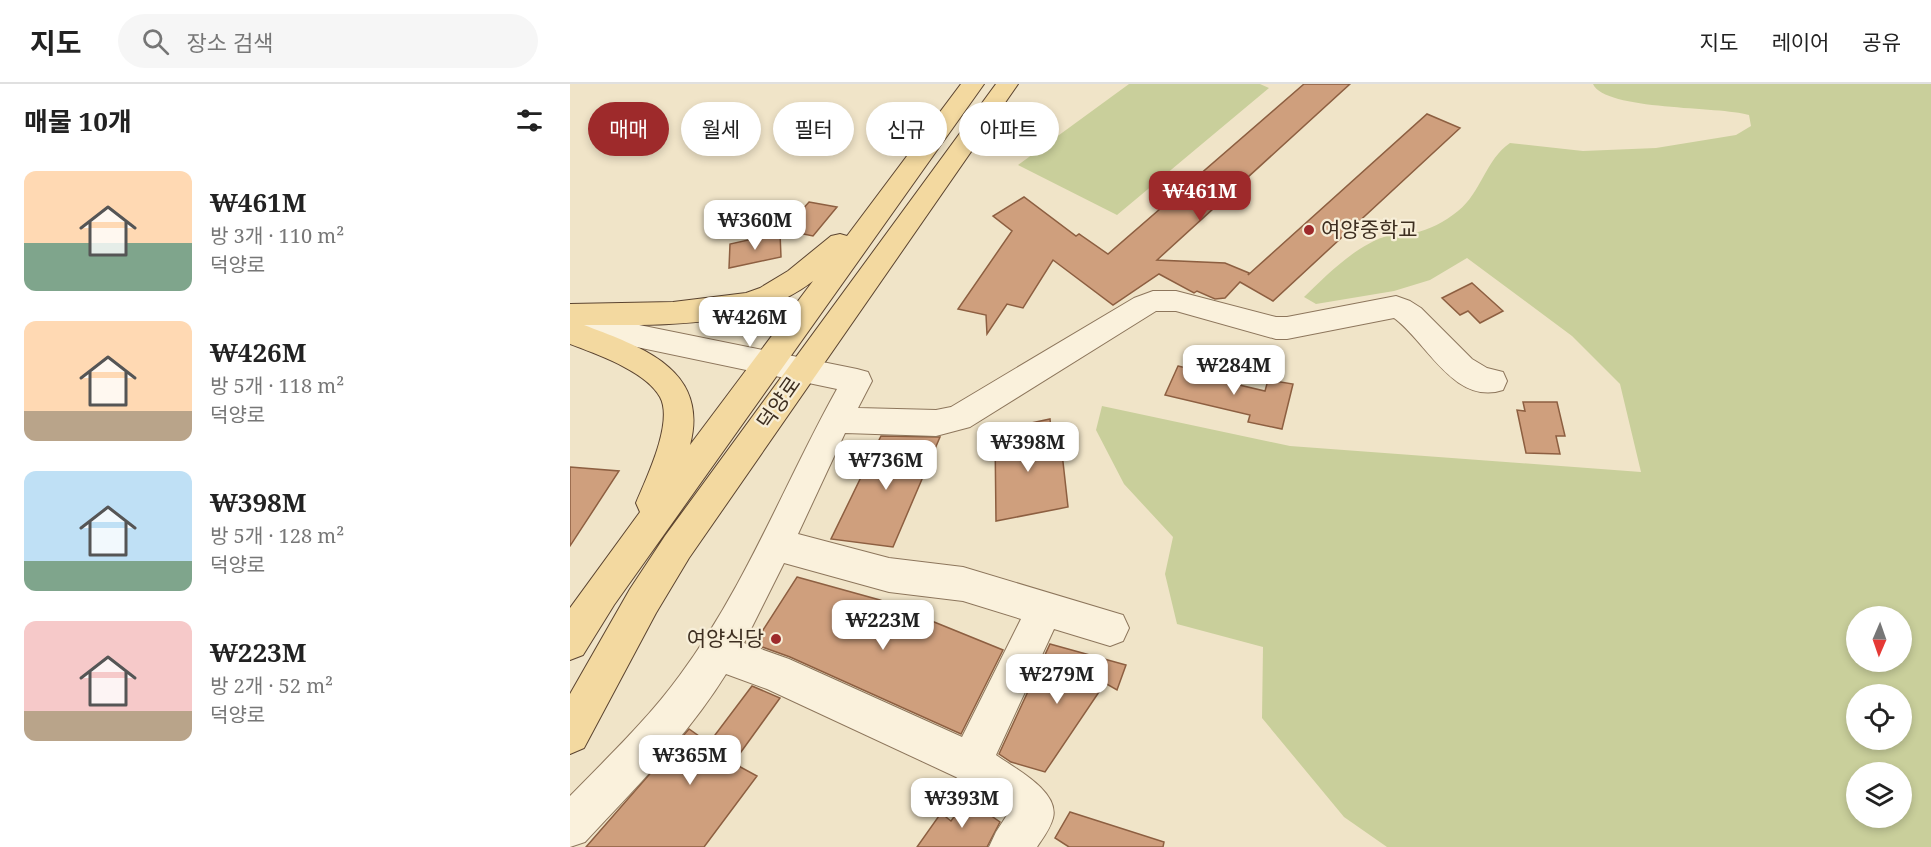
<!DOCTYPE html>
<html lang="ko">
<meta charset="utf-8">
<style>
body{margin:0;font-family:"Noto Serif","Noto Sans KR",serif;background:#f6f6f6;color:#222;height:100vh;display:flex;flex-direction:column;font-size:22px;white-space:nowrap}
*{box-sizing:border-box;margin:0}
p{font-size:20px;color:#767676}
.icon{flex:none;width:33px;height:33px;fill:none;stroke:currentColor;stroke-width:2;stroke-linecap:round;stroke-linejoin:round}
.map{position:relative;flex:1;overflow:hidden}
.panel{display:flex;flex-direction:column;background:#fff;width:570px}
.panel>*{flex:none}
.top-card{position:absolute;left:18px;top:18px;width:570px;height:54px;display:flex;gap:12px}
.needle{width:39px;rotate:182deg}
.controls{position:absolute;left:1276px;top:522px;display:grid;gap:12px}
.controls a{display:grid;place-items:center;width:66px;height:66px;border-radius:50%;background:#fff;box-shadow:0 3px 9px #0003;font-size:30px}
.price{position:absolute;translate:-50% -51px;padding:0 14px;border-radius:12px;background:#fff;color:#222;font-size:20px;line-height:39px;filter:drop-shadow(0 2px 3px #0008)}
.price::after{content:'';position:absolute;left:50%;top:36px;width:18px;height:14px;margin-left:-9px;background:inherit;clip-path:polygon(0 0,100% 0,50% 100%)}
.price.active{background:#9e2a2b;color:#fff}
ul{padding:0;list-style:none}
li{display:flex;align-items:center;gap:18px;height:150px;padding:0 24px}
li span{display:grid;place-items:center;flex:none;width:168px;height:120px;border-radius:12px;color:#555}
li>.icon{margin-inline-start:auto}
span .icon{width:72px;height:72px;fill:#fffc;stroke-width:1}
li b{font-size:26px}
h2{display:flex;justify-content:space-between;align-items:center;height:72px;padding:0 24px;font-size:26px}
.tag{padding:0 21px;border-radius:27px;background:#fff;box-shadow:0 3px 9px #0003;font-size:21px;line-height:54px}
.tag.active{background:#9e2a2b;color:#fff}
header{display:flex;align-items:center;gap:36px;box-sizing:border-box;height:84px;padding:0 30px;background:#fff;border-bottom:2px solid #e0e0e0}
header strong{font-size:28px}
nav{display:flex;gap:33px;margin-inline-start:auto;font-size:21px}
.search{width:420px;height:54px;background:#f6f6f6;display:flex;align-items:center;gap:15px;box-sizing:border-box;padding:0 21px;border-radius:33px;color:#767676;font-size:22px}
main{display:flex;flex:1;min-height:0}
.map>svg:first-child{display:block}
.green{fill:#c9cf9b;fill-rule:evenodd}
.building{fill:#cf9f7d;stroke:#8d5f41;stroke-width:1.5}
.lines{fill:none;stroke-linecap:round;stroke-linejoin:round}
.minor-casing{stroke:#8d765c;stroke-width:2}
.major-casing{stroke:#5b4430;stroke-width:2}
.minor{fill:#faf1dc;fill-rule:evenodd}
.major{fill:#f3d9a0;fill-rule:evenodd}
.poi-dot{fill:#9e2a2b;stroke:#f7eed8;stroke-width:2}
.labels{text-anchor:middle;stroke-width:4.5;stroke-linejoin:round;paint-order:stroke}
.poi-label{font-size:21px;fill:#3d2e20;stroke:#f7eed8;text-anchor:start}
.street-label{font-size:21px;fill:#3d2e20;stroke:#f7eed8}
</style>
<header>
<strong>지도</strong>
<div class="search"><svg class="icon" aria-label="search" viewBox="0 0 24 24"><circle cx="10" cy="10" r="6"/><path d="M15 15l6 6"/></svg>장소 검색</div>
<nav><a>지도</a><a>레이어</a><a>공유</a></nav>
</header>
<main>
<section class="panel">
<h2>매물 10개<svg class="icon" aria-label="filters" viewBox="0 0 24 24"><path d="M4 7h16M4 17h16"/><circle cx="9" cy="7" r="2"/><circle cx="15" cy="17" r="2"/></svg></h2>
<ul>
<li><span style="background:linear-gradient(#ffd9b3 60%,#7fa58c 0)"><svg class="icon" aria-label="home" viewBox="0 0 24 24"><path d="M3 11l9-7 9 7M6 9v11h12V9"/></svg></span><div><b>₩461M</b><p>방 3개 · 110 m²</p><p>덕양로</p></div></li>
<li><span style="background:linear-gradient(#ffd9b3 75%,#b9a48a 0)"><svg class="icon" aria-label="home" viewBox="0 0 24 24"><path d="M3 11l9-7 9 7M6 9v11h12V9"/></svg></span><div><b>₩426M</b><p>방 5개 · 118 m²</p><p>덕양로</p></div></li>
<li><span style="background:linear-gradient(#bfe0f5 75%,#7fa58c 0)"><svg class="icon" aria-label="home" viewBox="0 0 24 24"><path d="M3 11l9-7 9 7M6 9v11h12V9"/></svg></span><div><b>₩398M</b><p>방 5개 · 128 m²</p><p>덕양로</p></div></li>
<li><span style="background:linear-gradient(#f6c9c9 75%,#b9a48a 0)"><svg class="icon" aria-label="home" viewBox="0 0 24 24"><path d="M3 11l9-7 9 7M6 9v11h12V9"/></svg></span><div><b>₩223M</b><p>방 2개 · 52 m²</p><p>덕양로</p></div></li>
</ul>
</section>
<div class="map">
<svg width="1361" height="763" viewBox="0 0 1361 763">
<rect width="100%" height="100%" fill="#f0e4c8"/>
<path class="green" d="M559,0H690L699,4L547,131L448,81Z
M1023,0H1361V763H817L774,733L692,634L693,563L607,540L595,490L603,453L554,400L526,346L532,322L720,362L1071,388L1050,300L1002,252L897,174L860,196L824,207L746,220L734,213C758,190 787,160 820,151C827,149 835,151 843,149C860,146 874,138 888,127C911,109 916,75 940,59L1013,67L1086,64L1166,51L1181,42L1179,31C1150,22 1035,27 1023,0ZM1332,532V578H1287V532ZM1332,610V656H1287V610ZM1332,688V734H1287V688Z"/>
<path class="building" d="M734,0H780L587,176L655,179L679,189L678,191L857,30L890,44L703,217L670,198L655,214L645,215L627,207L624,209L589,190L543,221L483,176L453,224L437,220L417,250L416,231L388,225L442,147L423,132L454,113L506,152L509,150L538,170Z
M239,118L267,123L243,152L214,146Z
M210,149L211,173L159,184L160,160Z
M902,199L933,227L910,239L898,227L890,231L872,214Z
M608,282L633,288L631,292L695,307L698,296L723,300L712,345L678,338L680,331L595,311Z
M953,318H987L995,352H986L990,370L956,369L947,326L955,327Z
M480,335L484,371L492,369L498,423L426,437L425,351L456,345V340Z
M311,352L370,353L323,463L261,455Z
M0,383L49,387L0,462Z
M227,493L310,516L433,566L391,650L220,573L184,560Z
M480,560L556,581L547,606L535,599L475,688L441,678L429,670Z
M182,602L210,614L163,679L187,692L134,763H16L119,645L139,659Z
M397,715L430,738L417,763H347L371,729L381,737Z
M500,728L594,758L593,763H499L485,754Z"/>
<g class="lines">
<defs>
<path id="minor" d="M583,207H606L706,233H717L826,212L840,217L851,224L902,275L917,284L933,288L937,297L933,306C884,322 856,257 824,234L717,255H706L606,227H586L400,343L366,352L275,349L228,450L319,474L393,483L553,531L559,544L553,557L540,562L484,545L426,671C444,684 490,707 483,734C480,745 473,754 467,763H419L426,748L437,731L386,693L197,605L156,590C117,653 65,704 15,758L0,763V712C38,673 78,635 110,591C175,504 215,398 267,305L0,249V227L287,285L298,288L302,297L288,324L366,326L381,323L564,214ZM214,479L319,508L393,517L451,535L392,653L219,575L174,559Z"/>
<path id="major" d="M391,0H414L44,521L13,571L0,576V524L70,428L66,419C76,395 104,338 90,313C76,287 26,270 0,260V220L103,218L176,209L190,204L218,187L261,152L270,150L277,152ZM243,197L120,361C140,285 71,263 14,241C91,240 178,247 243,197Z
M426,0H448L119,474L86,529L14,664L0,670V610L60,505L95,452Z"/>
</defs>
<use href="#minor" class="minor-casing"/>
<use href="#major" class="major-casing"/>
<use href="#minor" class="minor"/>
<use href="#major" class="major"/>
</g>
<g class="poi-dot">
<circle cx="739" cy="146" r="6"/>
<circle cx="206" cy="555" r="6"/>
</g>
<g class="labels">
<g class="poi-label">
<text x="751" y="153">여양중학교</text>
<text x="194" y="562" text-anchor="end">여양식당</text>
</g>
<g class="street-label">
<text transform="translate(209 319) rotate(-55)" y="7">덕양로</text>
</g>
</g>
</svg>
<div class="controls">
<a><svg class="needle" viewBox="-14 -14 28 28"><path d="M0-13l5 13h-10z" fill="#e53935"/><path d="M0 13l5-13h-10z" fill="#767676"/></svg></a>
<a><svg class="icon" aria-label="locate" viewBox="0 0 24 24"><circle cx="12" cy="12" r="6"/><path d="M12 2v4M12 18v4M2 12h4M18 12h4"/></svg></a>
<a><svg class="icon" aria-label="layers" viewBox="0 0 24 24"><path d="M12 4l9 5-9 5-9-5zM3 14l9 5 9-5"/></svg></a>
</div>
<b class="price active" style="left:630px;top:138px">₩461M</b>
<b class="price" style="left:185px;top:167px">₩360M</b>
<b class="price" style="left:180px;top:264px">₩426M</b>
<b class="price" style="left:664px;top:312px">₩284M</b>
<b class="price" style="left:458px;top:389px">₩398M</b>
<b class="price" style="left:316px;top:407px">₩736M</b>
<b class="price" style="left:313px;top:567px">₩223M</b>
<b class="price" style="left:487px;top:621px">₩279M</b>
<b class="price" style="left:120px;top:702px">₩365M</b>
<b class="price" style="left:392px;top:745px">₩393M</b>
<div class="top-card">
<a class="tag active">매매</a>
<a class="tag">월세</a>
<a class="tag">필터</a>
<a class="tag">신규</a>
<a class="tag">아파트</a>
</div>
</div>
</main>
